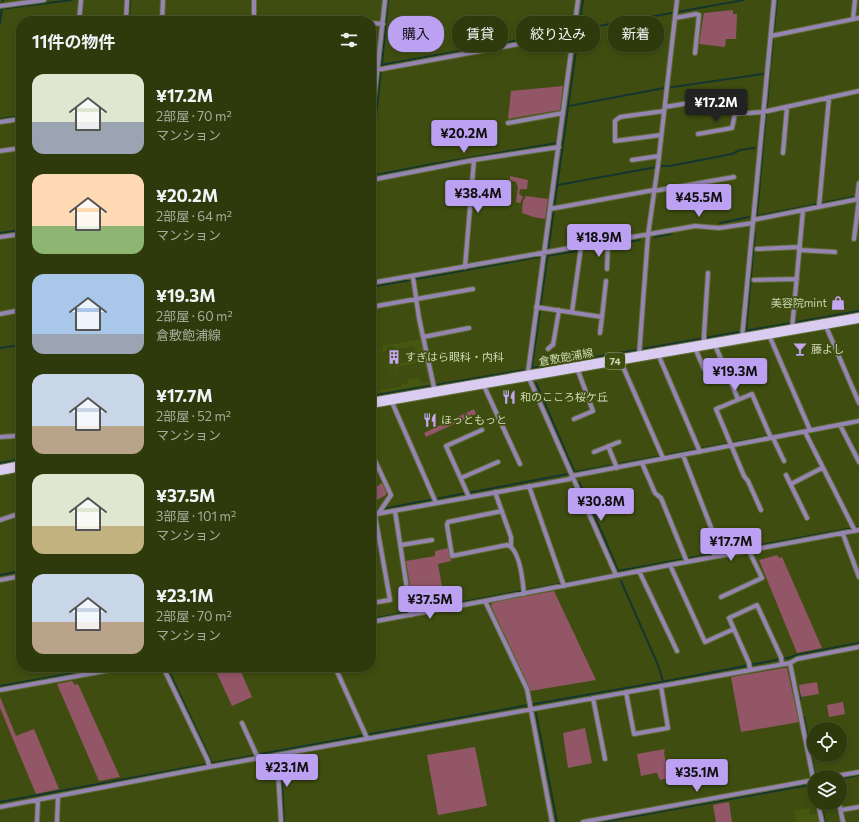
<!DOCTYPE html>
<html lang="ja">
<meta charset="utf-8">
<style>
body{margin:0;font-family:Commissioner,"Noto Sans JP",sans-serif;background:#3b451a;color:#f1f3f6;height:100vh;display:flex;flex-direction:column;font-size:15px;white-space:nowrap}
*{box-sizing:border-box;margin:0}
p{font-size:13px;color:#a7ad9d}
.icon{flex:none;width:22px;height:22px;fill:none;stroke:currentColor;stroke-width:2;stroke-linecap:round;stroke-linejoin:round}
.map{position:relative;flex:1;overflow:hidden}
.panel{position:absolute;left:16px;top:16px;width:360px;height:656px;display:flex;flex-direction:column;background:#2f3a0c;border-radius:16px;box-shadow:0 2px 6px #0003,0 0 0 1px #4a542d}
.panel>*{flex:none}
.hud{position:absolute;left:388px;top:16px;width:380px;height:36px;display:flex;gap:8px}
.buttons{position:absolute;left:807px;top:722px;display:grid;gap:8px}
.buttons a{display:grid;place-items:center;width:40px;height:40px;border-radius:50%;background:#2f3a0c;box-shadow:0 2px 6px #0003,0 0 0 1px #4a542d;font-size:20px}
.price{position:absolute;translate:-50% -34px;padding:0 9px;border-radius:4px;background:#bca0f2;color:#111;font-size:13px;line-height:26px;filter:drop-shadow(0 1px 2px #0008)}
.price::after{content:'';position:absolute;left:50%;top:24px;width:12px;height:9px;margin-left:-6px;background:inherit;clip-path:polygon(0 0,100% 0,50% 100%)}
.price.active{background:#222;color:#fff}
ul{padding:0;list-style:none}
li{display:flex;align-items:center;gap:12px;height:100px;padding:0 16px}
li span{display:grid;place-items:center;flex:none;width:112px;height:80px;border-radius:12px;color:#555}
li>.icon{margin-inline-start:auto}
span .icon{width:48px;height:48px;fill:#fffc;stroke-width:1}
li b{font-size:17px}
h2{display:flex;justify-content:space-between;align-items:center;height:48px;padding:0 16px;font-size:17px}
.pill{padding:0 14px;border-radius:16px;background:#2f3a0c;box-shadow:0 2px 6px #0003,0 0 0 1px #4a542d;font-size:14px;line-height:36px}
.pill.active{background:#bca0f2;color:#111}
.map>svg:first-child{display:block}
.built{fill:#465710}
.green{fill:#925667}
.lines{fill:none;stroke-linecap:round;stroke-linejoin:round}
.stream{stroke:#153530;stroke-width:2}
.street-casing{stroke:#5e6d34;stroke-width:6}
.primary-casing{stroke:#5e6d34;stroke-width:12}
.street{stroke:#9684b2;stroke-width:4}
.primary{stroke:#daccf1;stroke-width:10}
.labels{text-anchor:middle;stroke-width:3.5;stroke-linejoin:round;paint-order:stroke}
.shield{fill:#3f4e10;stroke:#a2af81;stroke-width:1}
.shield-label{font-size:10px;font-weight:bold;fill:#ccd9b2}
.poi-label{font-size:11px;fill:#ccd9b2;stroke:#3f4e10;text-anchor:start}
.street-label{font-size:11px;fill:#ccd9b2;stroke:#3f4e10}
</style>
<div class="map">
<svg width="859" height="822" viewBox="0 0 859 822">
<rect width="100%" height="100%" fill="#3f4e10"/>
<path class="built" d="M391,307L394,323L417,318L430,384L371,394V392L402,386V384L408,383L407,380L420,378L421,383L428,382L424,362L396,367L397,375L392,376L390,367L371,370L391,366L392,375L396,374L395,364L417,360L414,346L395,349L394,346L386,347V351L371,353V352L383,350V346L420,339L415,319L394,323L390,308L371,311Z
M815,803L819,821L816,822H797L794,810L809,808L810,815L817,814Z"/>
<path class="green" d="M733,10V14H737L736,39H726L725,47L699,44L704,13Z
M563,86L560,110L508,119L511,91Z
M510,176L528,180L527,189H520L519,194L523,197L520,203L516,202L518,187L516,182L510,180Z
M526,196L548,199L545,219L533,217L531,216L522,213L523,201Z
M474,409L476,414L426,437L424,433Z
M382,483L386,491V495L375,501L371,493V490Z
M449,548L451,561L438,564L445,603L414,609L406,561L435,556V551Z
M777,555L779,558L782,557L822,648L797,653L759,560Z
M554,591L596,680L530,691L526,680L491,606L493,602Z
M214,667H217L219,670L226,667H239L252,697L232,706Z
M784,668H787L799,722L741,732L731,677Z
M72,681L75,685L78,684L120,777L99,781L57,684Z
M817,682L819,694L801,697L799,685Z
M0,697L16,736L34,729L59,789L36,794L0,708Z
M843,702L845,714L829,717L827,705Z
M585,728L592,763L568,768L563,733Z
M475,747L487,806L438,815L427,755Z
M665,749L664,753L669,778L660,780L657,773H655L641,776L637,754Z
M729,802L732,822H716L713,805Z"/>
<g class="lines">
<path class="stream" d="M0,9L72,0
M129,21L130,0
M0,23L3,0
M774,30L777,0
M771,62L773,40
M382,64L388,0
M381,65L744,0
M371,67H373
M569,106L659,89L763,74
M767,106L770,69
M0,119L21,116
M763,147L766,114
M371,163L381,69
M371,176L427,165L563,142
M558,185L662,166H670L732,154L740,150L755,148
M757,215L763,148
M758,216L858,196
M720,223L749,217
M0,233L21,230
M654,237L672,234
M547,256L640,240
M371,287L539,257
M746,331L755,232
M0,348L21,345
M532,367L583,0
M533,368L859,311
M536,383L574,471
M371,396L523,370
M0,463L21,459
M576,472L859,419
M579,482L603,535L618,571L859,527
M371,511L568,474
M0,575L21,571
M621,581L658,665L663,681
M371,619L608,575
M167,667L212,763
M0,686L108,667
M800,696V701
M536,713L557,822
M804,717L815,775
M281,759L284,822
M840,779L859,775
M0,802L534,704L672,680L792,657L796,655L859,643
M821,803L825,822
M603,822L814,784"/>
<defs>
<path id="street" d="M578,0L528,372V376L616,575
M0,6L44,0
M675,18L696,14L699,15L695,53
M853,19L855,0
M343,20L354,21
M79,21L81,0
M126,21L127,0
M162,21L163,0
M254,21V0
M371,23L383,24
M771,36L859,18
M371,71L574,34
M665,107L731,96L735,114L763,112L859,91
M0,122L21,119
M508,123L563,113
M371,128L385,0
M698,134L732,128L735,114
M661,135L615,141V121L620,117L664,111
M0,151L21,148
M783,153L787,107
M632,160L659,156
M371,180L474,160L559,147
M654,191L734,177
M857,199L859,183
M819,206L829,98
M550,209L654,190
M753,220L859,199
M0,237L21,234
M854,239L859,199
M757,249L800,247
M799,250L835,252
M465,267L474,160
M607,269L608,242
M413,277L419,318L435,392
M754,280L797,279
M371,283L695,226L719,228L753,223
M371,307L473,289
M536,307L602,317L606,281
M572,312L581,247
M0,314L21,310
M825,324L859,403
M792,329L803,210
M600,333L602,317
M769,335L810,430
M423,337L469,328
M742,338L774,0
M704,344V335L708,273
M715,345L738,399
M695,348L704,369
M548,349L551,346L553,345L559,310
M658,354L700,452
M639,356L648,235L658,165L677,0
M620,360L663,458
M483,384L520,464
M391,400L436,503
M574,419L593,411L577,368
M840,425L859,462
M805,432L855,531
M0,437L15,436
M773,438L784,461
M608,446L617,468
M371,452L391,495L378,514
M594,452L619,442
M683,455L712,530L714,557
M642,463L655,493L661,498L687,562
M786,475L807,518
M461,478L498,462
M791,484L822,468
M529,486L564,586
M495,492L511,537V546
M469,497L446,446L482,430
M761,510L748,481L744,476L716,409L752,394L771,438
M395,511L411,615
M502,511L448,522L447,525L452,556L507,545C520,548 523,582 524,594
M371,515L570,479L572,476L859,421
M0,520L21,513
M843,534L859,577
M401,545L432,540
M670,565L705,642L734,629
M639,571L677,651
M0,580L21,576
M721,597L762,578L749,551
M485,601L527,689L552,822
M371,603L390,600L375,515
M371,622L485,601L670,565L859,530
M790,663L814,783
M163,667L208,761L209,767
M335,667L367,738
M750,670L749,663L729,618L757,605L781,657L782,664
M0,690L127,667
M626,692L634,734L668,728L661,686
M593,698L605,759
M242,723L258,758
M277,755L281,822
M830,777L859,772
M818,803L822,822
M839,803L843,822
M0,807L209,767L790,663L797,659L859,647
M841,810L859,807
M37,822L38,800
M57,822L58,796
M583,822L814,780"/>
<path id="primary" d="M371,403L859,318
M0,470L21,466"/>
</defs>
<use href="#street" class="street-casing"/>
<use href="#primary" class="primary-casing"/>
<use href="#street" class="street"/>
<use href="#primary" class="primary"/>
</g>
<defs>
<symbol id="shop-bare" viewBox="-9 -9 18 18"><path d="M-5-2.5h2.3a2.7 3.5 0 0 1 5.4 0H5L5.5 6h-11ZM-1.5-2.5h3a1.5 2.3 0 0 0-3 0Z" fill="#c5a7f1" stroke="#3f4e10" stroke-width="2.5" paint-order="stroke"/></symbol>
<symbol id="bar-bare" viewBox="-9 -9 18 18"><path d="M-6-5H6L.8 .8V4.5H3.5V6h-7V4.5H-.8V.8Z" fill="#c5a7f1" stroke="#3f4e10" stroke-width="2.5" paint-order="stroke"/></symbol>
<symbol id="building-bare" viewBox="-9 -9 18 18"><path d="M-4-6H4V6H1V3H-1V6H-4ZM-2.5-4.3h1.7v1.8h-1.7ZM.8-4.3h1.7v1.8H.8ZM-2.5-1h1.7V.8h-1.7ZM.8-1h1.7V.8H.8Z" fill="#c5a7f1" stroke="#3f4e10" stroke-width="2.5" paint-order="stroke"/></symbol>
<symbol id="restaurant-bare" viewBox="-9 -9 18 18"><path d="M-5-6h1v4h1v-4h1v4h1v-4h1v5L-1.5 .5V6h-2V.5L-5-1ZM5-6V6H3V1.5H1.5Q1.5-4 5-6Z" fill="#c5a7f1" stroke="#3f4e10" stroke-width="2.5" paint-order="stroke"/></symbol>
</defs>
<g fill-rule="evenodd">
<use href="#shop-bare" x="828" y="293" width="20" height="20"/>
<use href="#bar-bare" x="790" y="339" width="20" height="20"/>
<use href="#building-bare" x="384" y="347" width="20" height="20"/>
<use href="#restaurant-bare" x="499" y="387" width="20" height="20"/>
<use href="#restaurant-bare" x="420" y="410" width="20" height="20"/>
</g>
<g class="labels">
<rect class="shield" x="605" y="353" width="20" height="16" rx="3"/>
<g class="shield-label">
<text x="615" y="365">74</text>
</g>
<g class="poi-label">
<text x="827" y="307" text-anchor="end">美容院mint</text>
<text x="811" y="353">藤よし</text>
<text x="405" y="361">すぎはら眼科・内科</text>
<text x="520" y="401">和のこころ桜ケ丘</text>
<text x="441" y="424">ほっともっと</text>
</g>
<g class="street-label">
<text transform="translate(566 357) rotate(-10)" y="4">倉敷飽浦線</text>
</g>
</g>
</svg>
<div class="buttons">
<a><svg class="icon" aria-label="locate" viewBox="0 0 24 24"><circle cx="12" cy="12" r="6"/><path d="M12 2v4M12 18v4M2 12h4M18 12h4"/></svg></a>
<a><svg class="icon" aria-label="layers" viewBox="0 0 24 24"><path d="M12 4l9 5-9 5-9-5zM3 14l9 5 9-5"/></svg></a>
</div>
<b class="price active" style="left:716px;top:123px">¥17.2M</b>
<b class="price" style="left:464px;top:154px">¥20.2M</b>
<b class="price" style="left:478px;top:214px">¥38.4M</b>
<b class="price" style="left:699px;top:218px">¥45.5M</b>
<b class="price" style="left:599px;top:258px">¥18.9M</b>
<b class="price" style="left:735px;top:392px">¥19.3M</b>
<b class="price" style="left:601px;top:522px">¥30.8M</b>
<b class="price" style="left:731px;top:562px">¥17.7M</b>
<b class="price" style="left:430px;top:620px">¥37.5M</b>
<b class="price" style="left:287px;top:788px">¥23.1M</b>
<b class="price" style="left:697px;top:793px">¥35.1M</b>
<div class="hud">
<a class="pill active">購入</a>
<a class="pill">賃貸</a>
<a class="pill">絞り込み</a>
<a class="pill">新着</a>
</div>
<section class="panel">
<h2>11件の物件<svg class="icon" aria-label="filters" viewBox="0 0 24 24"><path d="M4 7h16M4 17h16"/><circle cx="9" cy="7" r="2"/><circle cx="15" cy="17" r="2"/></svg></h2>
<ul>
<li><span style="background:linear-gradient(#dfe7d0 60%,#9aa5b1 0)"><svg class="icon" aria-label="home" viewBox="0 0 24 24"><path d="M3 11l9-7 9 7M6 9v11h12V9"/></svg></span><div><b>¥17.2M</b><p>2部屋 · 70 m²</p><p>マンション</p></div></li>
<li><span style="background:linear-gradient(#ffd9b3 65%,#8fb573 0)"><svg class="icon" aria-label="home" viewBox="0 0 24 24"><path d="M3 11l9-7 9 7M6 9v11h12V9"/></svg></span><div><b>¥20.2M</b><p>2部屋 · 64 m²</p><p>マンション</p></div></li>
<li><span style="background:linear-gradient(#a9c7e8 75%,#9aa5b1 0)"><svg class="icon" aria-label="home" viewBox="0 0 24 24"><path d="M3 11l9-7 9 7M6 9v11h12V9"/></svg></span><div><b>¥19.3M</b><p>2部屋 · 60 m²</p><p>倉敷飽浦線</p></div></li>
<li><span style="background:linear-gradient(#c9d6e8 65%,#b9a48a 0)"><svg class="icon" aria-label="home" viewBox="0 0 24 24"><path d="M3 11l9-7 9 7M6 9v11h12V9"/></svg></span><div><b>¥17.7M</b><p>2部屋 · 52 m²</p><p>マンション</p></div></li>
<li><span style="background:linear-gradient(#dfe7d0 65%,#c2b280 0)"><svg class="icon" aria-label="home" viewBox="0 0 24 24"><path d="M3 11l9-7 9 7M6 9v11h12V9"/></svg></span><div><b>¥37.5M</b><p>3部屋 · 101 m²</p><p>マンション</p></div></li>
<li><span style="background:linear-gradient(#c9d6e8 60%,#b9a48a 0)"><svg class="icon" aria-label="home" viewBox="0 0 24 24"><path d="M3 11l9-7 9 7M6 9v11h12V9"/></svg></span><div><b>¥23.1M</b><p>2部屋 · 70 m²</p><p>マンション</p></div></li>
</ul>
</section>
</div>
